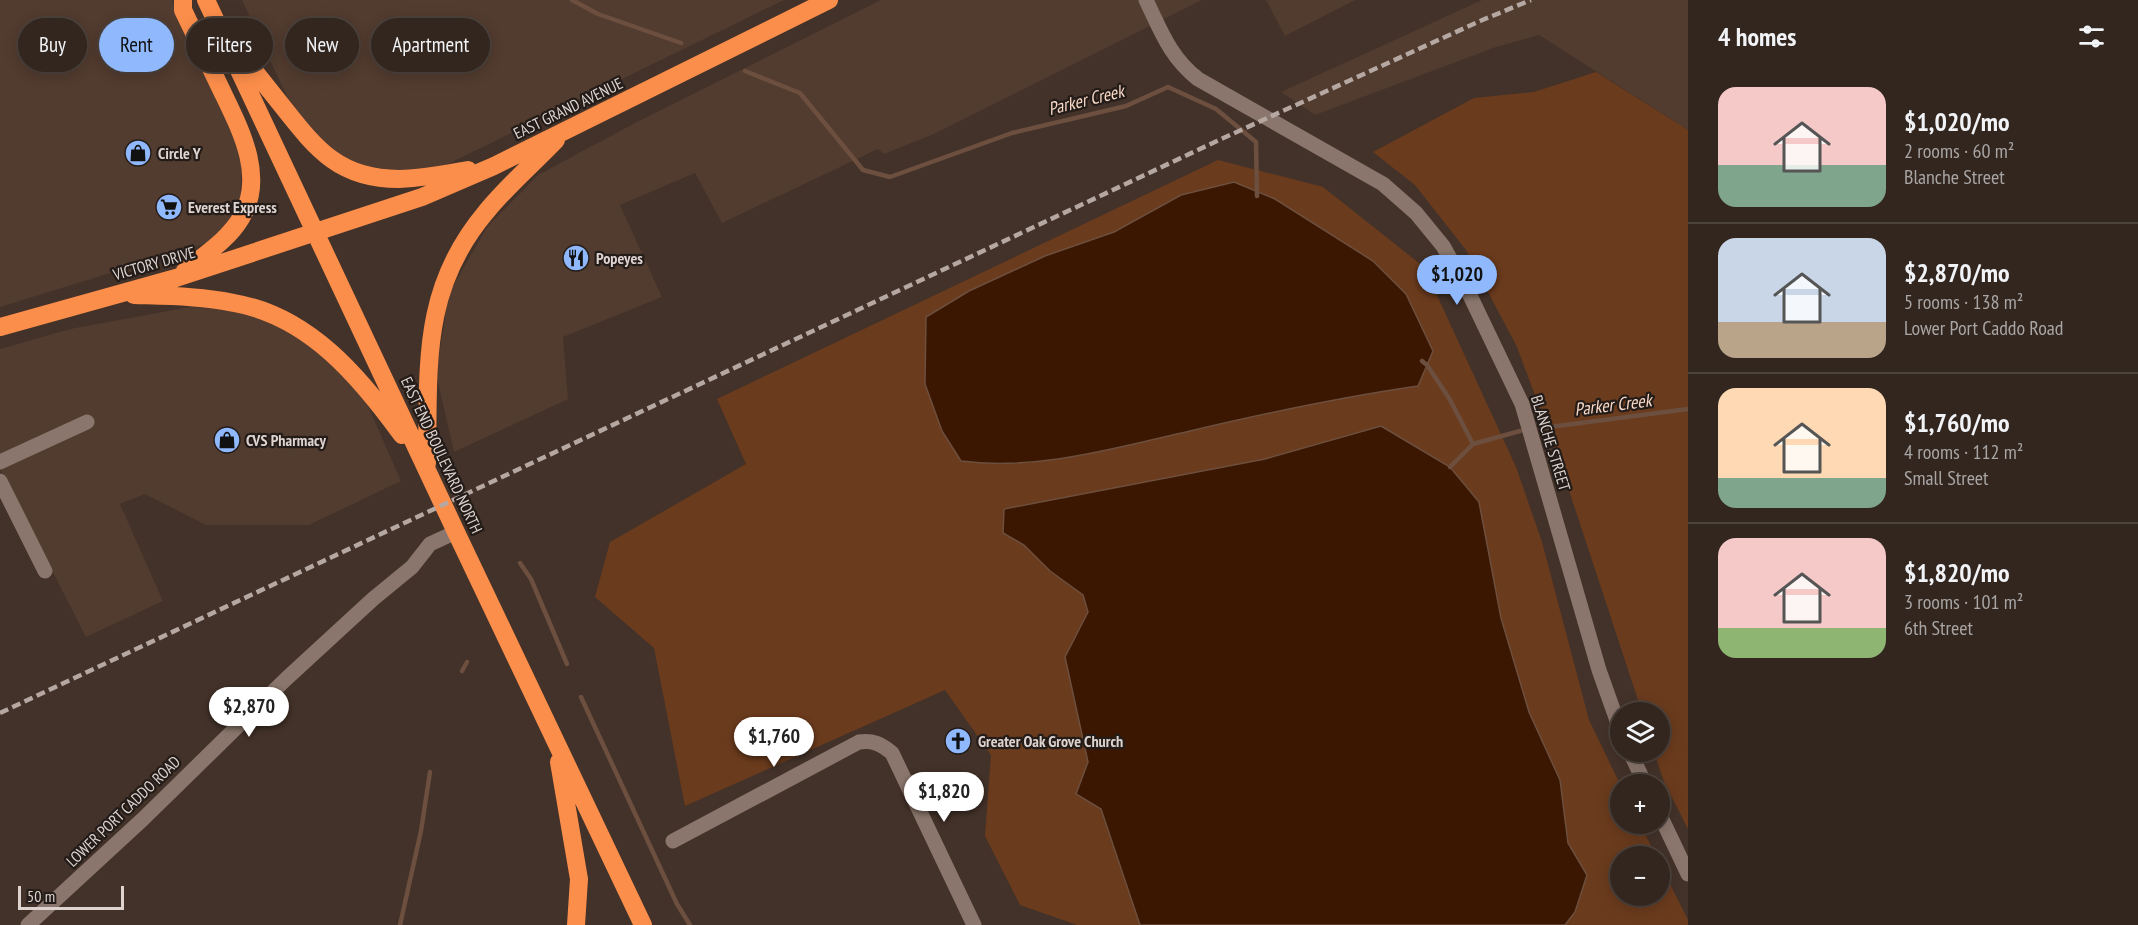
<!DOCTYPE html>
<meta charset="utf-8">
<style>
body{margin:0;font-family:"PT Sans Narrow",sans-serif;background:#3a2e28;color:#f1f3f6;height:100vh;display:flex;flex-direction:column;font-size:22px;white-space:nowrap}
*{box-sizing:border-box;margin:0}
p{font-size:20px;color:#a8a5a4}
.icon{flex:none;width:33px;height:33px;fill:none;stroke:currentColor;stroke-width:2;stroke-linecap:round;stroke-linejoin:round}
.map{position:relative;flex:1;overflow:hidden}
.panel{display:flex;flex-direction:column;background:#32261f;width:450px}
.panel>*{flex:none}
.top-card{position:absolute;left:18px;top:18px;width:570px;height:54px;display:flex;gap:12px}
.fabs{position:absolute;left:1610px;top:702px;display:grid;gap:12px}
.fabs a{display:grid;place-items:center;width:60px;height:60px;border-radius:50%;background:#32261f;box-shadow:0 3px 15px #0003,0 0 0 2px #4d433d;font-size:30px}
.scale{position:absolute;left:18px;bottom:15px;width:106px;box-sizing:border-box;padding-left:6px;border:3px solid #ded3ce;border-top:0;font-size:16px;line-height:21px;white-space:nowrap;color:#ded3ce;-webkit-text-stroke:4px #231c18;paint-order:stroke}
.price{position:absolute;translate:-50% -51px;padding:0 14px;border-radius:21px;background:#fff;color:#222;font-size:20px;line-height:39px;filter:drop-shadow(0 2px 3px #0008)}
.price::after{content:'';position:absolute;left:50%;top:36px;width:18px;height:14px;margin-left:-9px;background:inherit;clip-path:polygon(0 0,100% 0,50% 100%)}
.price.on{background:#8fb8fd;color:#111}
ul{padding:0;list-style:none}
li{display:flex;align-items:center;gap:18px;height:150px;padding:0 30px}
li+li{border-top:2px solid #4d433d}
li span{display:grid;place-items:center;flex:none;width:168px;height:120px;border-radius:18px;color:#555}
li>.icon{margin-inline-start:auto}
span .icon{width:72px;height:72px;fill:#fffc;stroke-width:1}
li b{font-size:26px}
h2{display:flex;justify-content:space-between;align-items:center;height:72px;padding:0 30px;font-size:26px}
.chip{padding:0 21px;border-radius:27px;background:#32261f;box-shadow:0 3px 15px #0003,0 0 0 2px #4d433d;font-size:21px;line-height:54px}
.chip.on{background:#8fb8fd;color:#111}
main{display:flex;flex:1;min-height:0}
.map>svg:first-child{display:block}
.built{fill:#523b2f}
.green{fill:#6b3b1d;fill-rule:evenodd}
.water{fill:#3b1701;stroke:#6c4f3e;stroke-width:1.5}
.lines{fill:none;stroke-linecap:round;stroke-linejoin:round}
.stream{stroke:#6c4f3e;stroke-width:4.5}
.street{stroke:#8a766c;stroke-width:15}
.highway{stroke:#fc8e4b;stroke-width:18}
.rail{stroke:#b5a8a2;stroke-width:4.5;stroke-dasharray:9 4.5;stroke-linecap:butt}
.labels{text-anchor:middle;stroke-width:4.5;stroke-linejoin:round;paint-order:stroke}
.street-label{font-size:16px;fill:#ded3ce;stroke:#231c18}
.poi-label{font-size:16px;font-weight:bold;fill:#ded3ce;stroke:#231c18;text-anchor:start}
.water-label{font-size:18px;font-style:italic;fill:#f9d8c6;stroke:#231c18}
</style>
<main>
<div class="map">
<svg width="1688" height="925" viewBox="0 0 1688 925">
<rect width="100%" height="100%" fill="#433229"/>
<path class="built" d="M0,0H172L221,103L242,155L240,213L211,242L0,307Z
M242,0H784L446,165L403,173L356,164L319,141L289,101Z
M881,0H1202L934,134L884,154L878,149L722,223L695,173L620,205L662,297L563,337L568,399L454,452L436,374L449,293L487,227L538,175L633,124Z
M1266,0H1355L1285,36Z
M1482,0H1688V130L1539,35L1496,47L1315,115L1281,92Z
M190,307L251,312L308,342L361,390L401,481L309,525H206L145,494L120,504L163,601L86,637L0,469V349L70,329Z"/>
<path class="green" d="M1596,72L1688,130V829L1664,782L1654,752H1659V712H1642L1558,457L1517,347L1466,250L1415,185L1373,152L1474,98L1534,92Z
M1218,160L1323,187L1424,267L1516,467L1542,542L1589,720L1620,784V824H1640L1656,856H1620V896H1659V862L1688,920V925H1565L1575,912L1587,875L1568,843L1560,780L1529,712L1501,618L1479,502L1450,467L1381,426L1003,533L1024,545L1050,571L1083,595L1088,612L1065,657L1088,762L1076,794L1100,808L1140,925H1077L1020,905L985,836L991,755L945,690L685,806L654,648L595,597L610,542L746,464L717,399ZM1181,195L1275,199L1373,261L1406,294L1418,385L1293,407L925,384L926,317L1045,256L1114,232Z"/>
<path class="water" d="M1234,182L1275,199L1373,261L1406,294L1433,351L1418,386C1342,397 1266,413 1190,431C1115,448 1038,471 961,461L942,431L925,384L926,317L969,291L1045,256L1114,232L1181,195Z
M1381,426L1450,467L1479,502L1501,618L1529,712L1560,780L1568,843L1587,875L1575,912L1565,925H1140L1101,809L1076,794L1088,762L1065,657L1088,612L1083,595L1050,571L1024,545L1003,533L1004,509L1265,459Z"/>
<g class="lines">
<path class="stream" d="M572,0L598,14L681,43
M745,71L800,93L863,170L890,177L1012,133L1126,106L1168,87L1216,109L1256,142L1257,196
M1422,361L1427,365L1449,398L1473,444L1520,431
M1542,428L1688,409
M1450,467L1473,444
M520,563L531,579L567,664
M462,671L467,662
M581,697L677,904L690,925
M400,925L421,831L430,772"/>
<path class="street" d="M1146,0C1161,31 1170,57 1198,79L1383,184L1416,213L1443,246L1465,285L1522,404L1599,670L1620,729
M0,462L87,422
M0,481L45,571
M1630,752L1645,784
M1659,813L1688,874
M673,841L859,742C873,740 881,744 892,753L974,925
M28,925L143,819L286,679L373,599L412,567L430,544L456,532"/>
<path class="highway" d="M183,0V10C195,35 207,60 219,85C238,125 267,175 241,218C228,240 204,255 185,271
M206,0L456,532L643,925
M237,49C252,68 268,88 283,107C317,150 340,179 399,179C423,178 446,174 468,170
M134,295C167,296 202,296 234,303C309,316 360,377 402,435
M0,327L176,278L422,197L494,166L829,0
M427,463C429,368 420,290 486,212C507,186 533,164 556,140
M559,762L579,879L576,925"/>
<path class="rail" d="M0,713L1217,141L1480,21L1531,0"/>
</g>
<defs>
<symbol id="shop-disc" viewBox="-11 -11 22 22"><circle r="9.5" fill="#8fb8fd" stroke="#231c18"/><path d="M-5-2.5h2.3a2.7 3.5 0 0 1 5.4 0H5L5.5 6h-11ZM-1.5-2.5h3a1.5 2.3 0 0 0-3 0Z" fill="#111"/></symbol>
<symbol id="supermarket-disc" viewBox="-11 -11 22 22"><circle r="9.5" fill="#8fb8fd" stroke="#231c18"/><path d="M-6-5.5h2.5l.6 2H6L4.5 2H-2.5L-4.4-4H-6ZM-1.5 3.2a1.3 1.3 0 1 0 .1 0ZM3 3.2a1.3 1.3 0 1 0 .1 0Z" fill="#111"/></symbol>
<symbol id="restaurant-disc" viewBox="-11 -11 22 22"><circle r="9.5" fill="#8fb8fd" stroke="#231c18"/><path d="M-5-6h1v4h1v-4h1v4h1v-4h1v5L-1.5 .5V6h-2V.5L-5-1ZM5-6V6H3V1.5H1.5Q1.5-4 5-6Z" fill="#111"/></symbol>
<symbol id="church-disc" viewBox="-11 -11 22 22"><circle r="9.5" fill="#8fb8fd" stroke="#231c18"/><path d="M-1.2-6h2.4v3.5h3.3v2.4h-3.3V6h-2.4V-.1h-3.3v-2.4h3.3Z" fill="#111"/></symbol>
</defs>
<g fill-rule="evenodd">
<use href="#shop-disc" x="123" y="138" width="30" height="30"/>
<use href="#supermarket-disc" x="154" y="192" width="30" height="30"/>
<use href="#restaurant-disc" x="561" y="243" width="30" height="30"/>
<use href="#shop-disc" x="212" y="425" width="30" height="30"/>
<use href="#church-disc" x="943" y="726" width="30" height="30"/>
</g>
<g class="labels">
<g class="street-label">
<text transform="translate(568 108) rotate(-26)" y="6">EAST GRAND AVENUE</text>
<text transform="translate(154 263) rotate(-16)" y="6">VICTORY DRIVE</text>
<text transform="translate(1551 443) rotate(73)" y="6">BLANCHE STREET</text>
<text transform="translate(442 455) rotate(65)" y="6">EAST END BOULEVARD NORTH</text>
<text transform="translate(123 811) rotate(-44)" y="6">LOWER PORT CADDO ROAD</text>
</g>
<g class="poi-label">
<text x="158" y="159">Circle Y</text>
<text x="188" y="213">Everest Express</text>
<text x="596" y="264">Popeyes</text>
<text x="246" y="446">CVS Pharmacy</text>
<text x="978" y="747">Greater Oak Grove Church</text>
</g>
<g class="water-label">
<text transform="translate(1086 100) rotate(-14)" y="6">Parker Creek</text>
<text transform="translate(1613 405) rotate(-7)" y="6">Parker Creek</text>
</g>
</g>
</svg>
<div class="fabs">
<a><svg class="icon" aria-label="layers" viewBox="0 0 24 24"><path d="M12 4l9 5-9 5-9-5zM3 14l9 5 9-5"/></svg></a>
<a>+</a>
<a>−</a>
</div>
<div class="scale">50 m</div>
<b class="price on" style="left:1457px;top:306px">$1,020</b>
<b class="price" style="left:249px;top:738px">$2,870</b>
<b class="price" style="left:774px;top:768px">$1,760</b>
<b class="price" style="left:944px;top:823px">$1,820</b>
<div class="top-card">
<a class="chip">Buy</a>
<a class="chip on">Rent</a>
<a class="chip">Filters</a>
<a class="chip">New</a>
<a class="chip">Apartment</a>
</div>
</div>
<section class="panel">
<h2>4 homes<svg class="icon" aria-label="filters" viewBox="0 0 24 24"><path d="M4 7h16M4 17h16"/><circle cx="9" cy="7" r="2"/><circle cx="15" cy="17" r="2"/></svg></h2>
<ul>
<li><span style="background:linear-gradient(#f6c9c9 65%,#7fa58c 0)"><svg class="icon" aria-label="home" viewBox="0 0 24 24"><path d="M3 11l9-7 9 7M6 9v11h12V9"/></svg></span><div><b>$1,020/mo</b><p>2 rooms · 60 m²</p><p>Blanche Street</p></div></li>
<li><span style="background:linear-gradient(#c9d6e8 70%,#b9a48a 0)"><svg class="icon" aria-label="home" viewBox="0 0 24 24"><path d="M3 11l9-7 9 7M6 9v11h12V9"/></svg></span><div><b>$2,870/mo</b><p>5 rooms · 138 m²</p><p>Lower Port Caddo Road</p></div></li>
<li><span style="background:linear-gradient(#ffd9b3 75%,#7fa58c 0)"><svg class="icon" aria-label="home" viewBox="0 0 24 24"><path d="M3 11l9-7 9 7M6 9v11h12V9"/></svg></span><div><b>$1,760/mo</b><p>4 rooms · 112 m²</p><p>Small Street</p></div></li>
<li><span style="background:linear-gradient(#f6c9c9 75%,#8fb573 0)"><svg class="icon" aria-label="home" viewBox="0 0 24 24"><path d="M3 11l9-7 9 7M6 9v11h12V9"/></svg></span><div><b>$1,820/mo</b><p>3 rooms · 101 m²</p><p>6th Street</p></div></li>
</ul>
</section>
</main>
